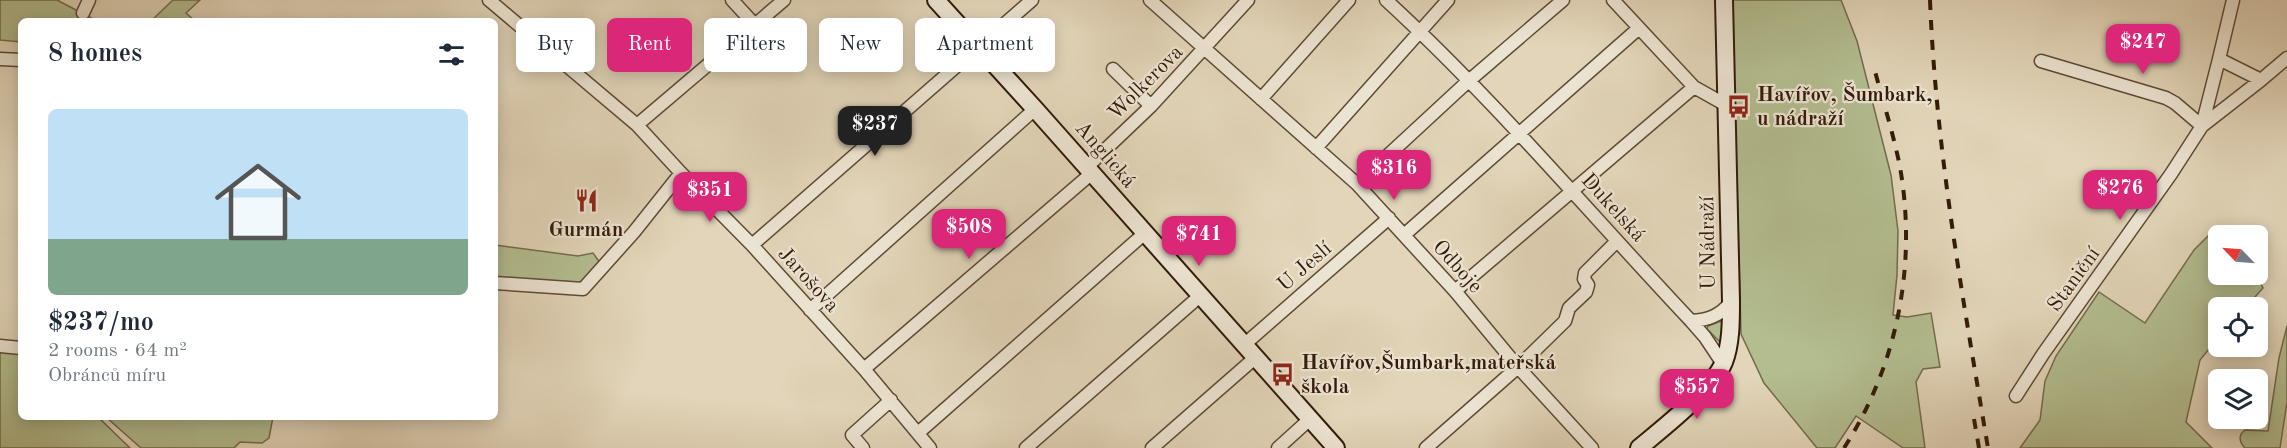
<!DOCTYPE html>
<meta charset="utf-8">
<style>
body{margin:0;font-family:"Old Standard TT",serif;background:#f6f6f7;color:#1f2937;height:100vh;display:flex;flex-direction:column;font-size:22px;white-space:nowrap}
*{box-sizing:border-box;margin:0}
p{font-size:20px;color:#747a83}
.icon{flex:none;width:33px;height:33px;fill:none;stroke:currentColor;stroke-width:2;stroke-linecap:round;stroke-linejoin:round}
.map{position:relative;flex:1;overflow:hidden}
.sheet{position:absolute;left:18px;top:18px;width:480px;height:402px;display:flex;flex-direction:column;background:#fff;border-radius:9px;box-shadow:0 3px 15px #0003}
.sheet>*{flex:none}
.hud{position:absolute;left:516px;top:18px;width:570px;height:54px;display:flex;gap:12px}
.needle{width:39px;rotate:295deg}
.controls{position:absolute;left:2208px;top:225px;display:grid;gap:12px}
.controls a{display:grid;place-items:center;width:60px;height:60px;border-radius:9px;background:#fff;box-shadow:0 3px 15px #0003;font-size:30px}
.price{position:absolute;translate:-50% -51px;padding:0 14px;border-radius:12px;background:#db2777;color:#fff;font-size:20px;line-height:39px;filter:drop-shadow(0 2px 3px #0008)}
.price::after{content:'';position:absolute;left:50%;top:36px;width:18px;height:14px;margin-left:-9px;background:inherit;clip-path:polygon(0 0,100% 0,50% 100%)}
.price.selected{background:#222;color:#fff}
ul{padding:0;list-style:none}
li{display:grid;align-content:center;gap:12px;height:318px;padding:0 30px}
li span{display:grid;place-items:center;height:186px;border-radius:9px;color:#555}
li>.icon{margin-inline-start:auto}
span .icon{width:108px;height:108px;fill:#fffc;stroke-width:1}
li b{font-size:26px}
h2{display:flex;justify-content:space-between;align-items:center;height:72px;padding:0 30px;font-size:26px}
.tag{padding:0 21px;border-radius:9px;background:#fff;box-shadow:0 3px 15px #0003;font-size:21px;line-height:54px}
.tag.selected{background:#db2777;color:#fff}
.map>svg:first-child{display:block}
.green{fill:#b3bd90;stroke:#736c4c;stroke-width:1.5}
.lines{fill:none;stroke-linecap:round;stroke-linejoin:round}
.street-casing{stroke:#5f4a35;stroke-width:15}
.secondary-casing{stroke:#331b09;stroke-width:20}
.street{stroke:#ece4d2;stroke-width:12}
.secondary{stroke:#ece4d2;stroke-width:16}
.rail{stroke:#331b09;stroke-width:4;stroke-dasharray:10 10;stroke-linecap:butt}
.labels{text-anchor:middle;stroke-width:4.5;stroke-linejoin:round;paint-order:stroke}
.street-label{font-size:21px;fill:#331b09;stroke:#ece4d2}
.poi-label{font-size:21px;font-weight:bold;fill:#331b09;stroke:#ece4d2;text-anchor:start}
</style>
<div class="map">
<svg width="2287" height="448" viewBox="0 0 2287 448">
<rect width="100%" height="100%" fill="#e2d5b9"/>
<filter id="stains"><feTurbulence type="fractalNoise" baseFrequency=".00333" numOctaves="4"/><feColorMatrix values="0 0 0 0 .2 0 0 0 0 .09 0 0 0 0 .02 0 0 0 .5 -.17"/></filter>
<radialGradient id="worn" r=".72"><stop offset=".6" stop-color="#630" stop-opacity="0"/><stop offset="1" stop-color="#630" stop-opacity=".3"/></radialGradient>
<path class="green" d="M0,0H57L97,21H21V42L0,40Z
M173,0H200L186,13L195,21H151Z
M1732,0H1841L1857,41L1891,175L1898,231L1897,275L1893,315L1907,317L1931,313L1940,367L1923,369L1916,382L1925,448H1903L1856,416L1835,448H1817L1764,383L1741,334Z
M2213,231L2228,235L2218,236V274L2256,275L2263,288L2246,307L2218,308V338L2200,360L2186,422L2212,448H2020L2040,420L2045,381L2056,356L2099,292L2145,323L2194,250Z
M495,245L578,256L593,253L603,267L583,289L495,283Z
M1721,321H1723L1721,340L1719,341L1707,329L1708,326Z
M2287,326V402L2280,448H2245C2239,442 2238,435 2245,430L2268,431L2279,358Z
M0,346L21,348V417H98L130,448H0Z
M2218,387L2220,419L2218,421C2207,413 2211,403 2213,391Z
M106,417H273L269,438L262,443L240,442L234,448H141Z"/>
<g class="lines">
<defs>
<path id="street" d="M489,0L637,125L681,173L752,245L864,369L930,448
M732,0L755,25
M1150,0L1357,184L1455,291L1518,367L1592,448
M1386,0C1495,100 1590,214 1691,321L1705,337L1723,364
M1613,0L1694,87L1726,105
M2233,0L2219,59L2261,80L2287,58
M83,13L89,0
M0,59L21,60
M2041,61L2166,98L2175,103L2202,126L2219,59
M1113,69L1151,106
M1261,99L1349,0
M637,125L784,0
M1316,148L1448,0
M1087,167L1151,106L1248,0
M1357,184L1464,85L1563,0
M1404,235L1639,28
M752,245L1032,0
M495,283L583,289L634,232L681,173
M1455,291L1694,87
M810,310L1035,109
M1691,321C1708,320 1720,316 1731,302
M1245,344L1389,218
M0,346L21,348
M864,369L1092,173
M2016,396L2043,354L2171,174L2202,126L2261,80
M918,433L1145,233
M863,448L852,435L891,400
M1026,448L1201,295
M1152,448L1256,357
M1278,448L1310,419
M1426,448L1518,367L1565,321L1569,308L1586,292L1588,285L1584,279L1585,273L1617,241"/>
<path id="secondary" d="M936,0L1035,109L1336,448
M1639,448C1663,428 1712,390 1724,362C1731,344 1731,322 1731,302L1724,0"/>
</defs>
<use href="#street" class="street-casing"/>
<use href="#secondary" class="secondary-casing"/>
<use href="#street" class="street"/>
<use href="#secondary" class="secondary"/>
<path class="rail" d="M1930,0C1936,151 1963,299 1988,448
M1974,419L1979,448
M1844,448C1898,364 1917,264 1900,167C1893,132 1882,98 1873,64"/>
</g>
<defs>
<symbol id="bus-bare" viewBox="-9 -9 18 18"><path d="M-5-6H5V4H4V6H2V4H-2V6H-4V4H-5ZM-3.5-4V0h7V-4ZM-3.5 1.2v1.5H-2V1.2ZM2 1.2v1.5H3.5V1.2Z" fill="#8f2418" stroke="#ece4d2" stroke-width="2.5" paint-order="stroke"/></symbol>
<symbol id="restaurant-bare" viewBox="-9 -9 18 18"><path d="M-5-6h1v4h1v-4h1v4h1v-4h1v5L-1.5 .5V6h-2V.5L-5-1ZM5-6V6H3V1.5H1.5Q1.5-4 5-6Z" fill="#8f2418" stroke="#ece4d2" stroke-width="2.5" paint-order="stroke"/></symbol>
</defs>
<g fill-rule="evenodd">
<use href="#bus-bare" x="1722" y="90" width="33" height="33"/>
<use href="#restaurant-bare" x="570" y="184" width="33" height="33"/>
<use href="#bus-bare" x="1266" y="358" width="33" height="33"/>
</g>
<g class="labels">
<g class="street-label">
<text transform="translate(1145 82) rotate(-45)" y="7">Wolkerova</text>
<text transform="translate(1106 154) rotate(49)" y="7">Anglická</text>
<text transform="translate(1614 207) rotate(48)" y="7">Dukelská</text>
<text transform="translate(1707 243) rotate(-91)" y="7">U Nádraží</text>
<text transform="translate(1304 266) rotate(-41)" y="7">U Jeslí</text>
<text transform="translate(1458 266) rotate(48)" y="7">Odboje</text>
<text transform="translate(809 279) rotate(48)" y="7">Jarošova</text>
<text transform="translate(2073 279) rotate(-54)" y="7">Staniční</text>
</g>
<g class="poi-label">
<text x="1757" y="101">Havířov, Šumbark,<tspan x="1757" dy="24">u nádraží</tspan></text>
<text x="586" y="236" text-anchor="middle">Gurmán</text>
<text x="1301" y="369">Havířov,Šumbark,mateřská<tspan x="1301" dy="24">škola</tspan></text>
</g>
</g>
<rect width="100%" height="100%" filter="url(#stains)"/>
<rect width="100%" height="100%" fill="url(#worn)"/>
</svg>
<div class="controls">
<a><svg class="needle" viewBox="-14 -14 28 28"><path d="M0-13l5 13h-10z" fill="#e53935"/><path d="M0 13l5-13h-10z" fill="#747a83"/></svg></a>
<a><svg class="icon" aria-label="locate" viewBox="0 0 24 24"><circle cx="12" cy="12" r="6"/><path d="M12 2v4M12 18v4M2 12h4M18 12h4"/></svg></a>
<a><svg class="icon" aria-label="layers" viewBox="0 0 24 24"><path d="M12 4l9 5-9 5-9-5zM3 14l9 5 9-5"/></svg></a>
</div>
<b class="price" style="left:2143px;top:75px">$247</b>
<b class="price selected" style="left:875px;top:157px">$237</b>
<b class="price" style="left:1394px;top:201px">$316</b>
<b class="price" style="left:2120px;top:221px">$276</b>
<b class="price" style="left:710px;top:223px">$351</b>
<b class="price" style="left:969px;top:260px">$508</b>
<b class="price" style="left:1199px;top:267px">$741</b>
<b class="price" style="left:1697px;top:420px">$557</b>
<div class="hud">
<a class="tag">Buy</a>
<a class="tag selected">Rent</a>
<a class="tag">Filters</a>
<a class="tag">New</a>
<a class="tag">Apartment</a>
</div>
<section class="sheet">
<h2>8 homes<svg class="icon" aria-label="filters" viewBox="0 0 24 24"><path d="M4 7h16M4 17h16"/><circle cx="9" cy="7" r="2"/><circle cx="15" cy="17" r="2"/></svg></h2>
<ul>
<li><span style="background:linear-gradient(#bfe0f5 70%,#7fa58c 0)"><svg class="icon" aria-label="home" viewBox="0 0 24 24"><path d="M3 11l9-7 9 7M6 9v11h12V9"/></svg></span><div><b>$237/mo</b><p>2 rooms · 64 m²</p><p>Obránců míru</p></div></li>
</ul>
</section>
</div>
